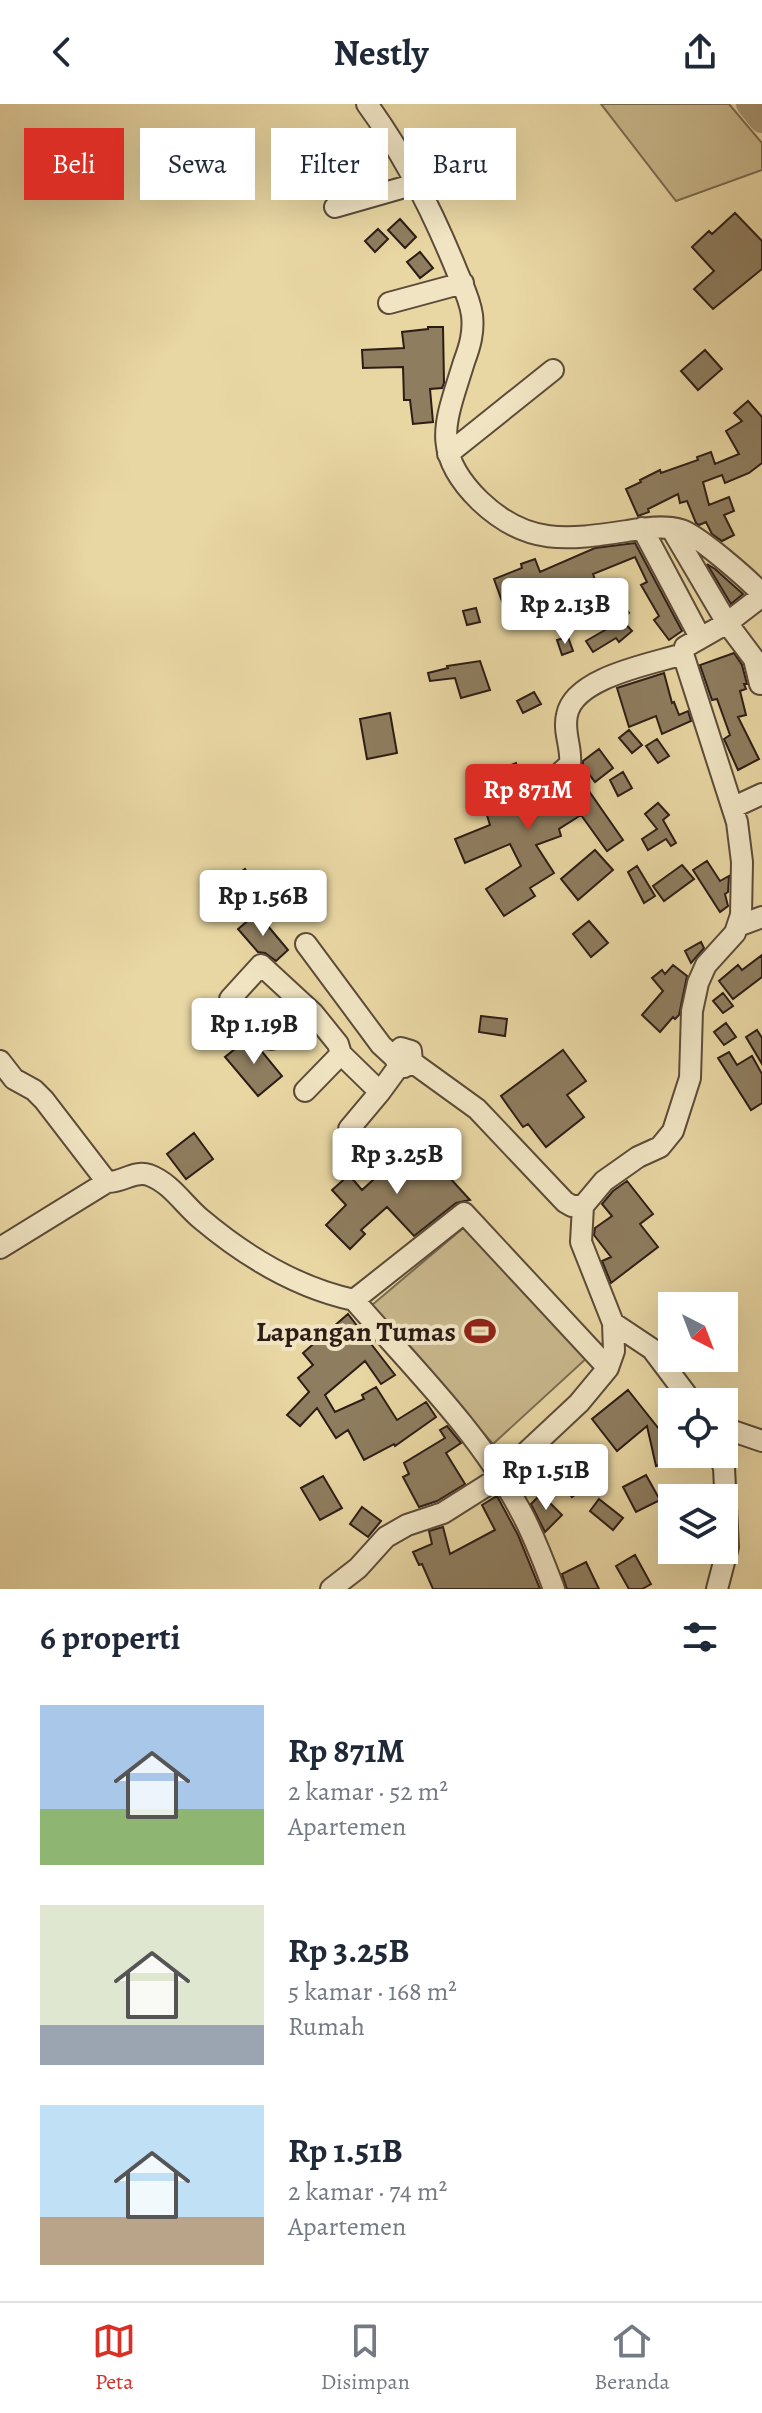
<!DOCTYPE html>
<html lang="id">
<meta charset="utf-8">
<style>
body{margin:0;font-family:Alegreya,serif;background:#f2f2f3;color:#1f2937;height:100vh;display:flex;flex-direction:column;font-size:30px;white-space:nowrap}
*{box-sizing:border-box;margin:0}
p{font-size:26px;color:#747a83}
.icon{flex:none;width:44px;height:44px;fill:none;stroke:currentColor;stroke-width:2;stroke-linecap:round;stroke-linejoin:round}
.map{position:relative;height:1485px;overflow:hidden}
.side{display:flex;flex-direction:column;background:#fff;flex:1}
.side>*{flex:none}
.top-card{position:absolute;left:24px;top:24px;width:714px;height:72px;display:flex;gap:16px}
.needle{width:52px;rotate:138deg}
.buttons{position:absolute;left:658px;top:1188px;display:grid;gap:16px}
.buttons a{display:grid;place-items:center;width:80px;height:80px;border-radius:0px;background:#fff;box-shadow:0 8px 32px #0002;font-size:40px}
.price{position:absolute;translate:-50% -68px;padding:0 18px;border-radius:8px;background:#fff;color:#222;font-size:26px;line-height:52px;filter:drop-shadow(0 2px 4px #0008)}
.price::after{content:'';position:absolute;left:50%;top:48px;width:24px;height:18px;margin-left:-12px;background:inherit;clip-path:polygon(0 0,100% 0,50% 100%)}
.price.current{background:#d93025;color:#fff}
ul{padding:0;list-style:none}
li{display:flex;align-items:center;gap:24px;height:200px;padding:0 40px}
li span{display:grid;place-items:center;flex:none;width:224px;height:160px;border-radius:0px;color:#555}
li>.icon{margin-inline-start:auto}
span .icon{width:96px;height:96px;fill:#fffc;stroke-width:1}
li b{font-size:34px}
h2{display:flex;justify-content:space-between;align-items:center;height:96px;padding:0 40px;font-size:34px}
.pill{padding:0 28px;border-radius:0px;background:#fff;box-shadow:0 8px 32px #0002;font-size:28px;line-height:72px}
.pill.current{background:#d93025;color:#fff}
header{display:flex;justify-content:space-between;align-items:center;height:104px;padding:0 40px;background:#fff;font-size:36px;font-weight:700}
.dock{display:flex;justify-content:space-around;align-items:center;height:112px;border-top:2px solid #e0e1e3;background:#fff;font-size:22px;color:#747a83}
.dock a{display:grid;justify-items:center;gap:4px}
.dock .current{color:#d93025}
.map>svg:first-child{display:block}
.green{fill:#c8b78b;stroke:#7a6a50;stroke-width:2}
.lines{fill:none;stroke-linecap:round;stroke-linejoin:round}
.river{stroke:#a89773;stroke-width:26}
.building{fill:#8e7d5f;stroke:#2d1d16;stroke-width:2}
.minor-casing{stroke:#5c4b39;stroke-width:24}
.minor{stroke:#f0e4c3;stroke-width:20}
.labels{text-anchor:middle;stroke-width:8;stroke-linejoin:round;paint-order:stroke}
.poi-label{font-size:28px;font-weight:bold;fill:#2d1d16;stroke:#f0e4c3;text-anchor:end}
</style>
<header><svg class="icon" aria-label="back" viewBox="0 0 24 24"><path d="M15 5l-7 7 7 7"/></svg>Nestly<svg class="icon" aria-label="share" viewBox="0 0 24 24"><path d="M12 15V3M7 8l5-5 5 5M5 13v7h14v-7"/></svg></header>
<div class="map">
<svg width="762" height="1485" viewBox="0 0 762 1485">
<rect width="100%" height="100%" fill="#e8d6a3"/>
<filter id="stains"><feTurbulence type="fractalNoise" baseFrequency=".0025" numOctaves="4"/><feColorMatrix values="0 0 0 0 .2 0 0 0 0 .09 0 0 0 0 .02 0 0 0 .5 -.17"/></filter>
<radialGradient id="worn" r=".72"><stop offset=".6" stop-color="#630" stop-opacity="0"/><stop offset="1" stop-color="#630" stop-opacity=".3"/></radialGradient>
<path class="green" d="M601,0H729L762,39V66L676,97Z
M468,1120L589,1252L493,1340L372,1201Z"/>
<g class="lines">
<path class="river" d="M749,0L762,16"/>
</g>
<path class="building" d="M366,32L380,51L365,62L351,42Z
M735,109L762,137V165L713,205L694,185L714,167L692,143L709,127L712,130Z
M400,115L416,133L405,144L388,126Z
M378,125L388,135L375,148L365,137Z
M420,148L433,164L420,174L407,158Z
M428,223H443L444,279L442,284L430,285L433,318L413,320L410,296H404L403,263L363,264L362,246L404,244L402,228L428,225Z
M705,246L722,265L698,286L681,267Z
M748,297L762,313V359L749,369L725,379L722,371L703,378L709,401L729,393L734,407L724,411L734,431L722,437L712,430L706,418L699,421L696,419L687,397L680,399L678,390L648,405L649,408L638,412L626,385L641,378L640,376L660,366L661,369L698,356L697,353L711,348L715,360L739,350L726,327L742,317L734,309Z
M635,439L682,527L669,536L654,516L659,512L641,481L647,478L635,453L593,470L601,492L566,505L557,491L540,498L534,487L503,500L494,475L522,464L521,460L535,455L540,468L595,444Z
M707,460L715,465L743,490L731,500Z
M602,494L611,505L623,499L629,509L620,514L632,527L619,538L616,534L593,548L586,537L612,522L598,497Z
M476,504L480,518L467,521L463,507Z
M568,533L573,547L562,551L557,536Z
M734,549L742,561L747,580H744L746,585L740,587L746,611L738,613L759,655L738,666L724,635L730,631L717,595L712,596L700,561Z
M480,557L490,586L461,594L455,574L430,577L428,569L448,564L447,562Z
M664,569L672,599L674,598L679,611L688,607L691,617L662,630L656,612L629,623L617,584Z
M534,588L541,600L523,609L517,597Z
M390,609L397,649L367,655L360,615Z
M629,626L642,641L632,649L619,634Z
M657,635L669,652L658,659L646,642Z
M599,645L613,664L595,678L583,662V657Z
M516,659L517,663L511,674L513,680L519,686L526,687L528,692L550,685L556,699L584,680L623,736L607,747L581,711L559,725L561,732L536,741L554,769L530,784L535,792L504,812L486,785L521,762L510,740L465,759L455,735L490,721L484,702L487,701L477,675Z
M623,668L632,684L618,692L610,676Z
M658,699L669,711L663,716L676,739L671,742L666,735L648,746L642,735L657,725L645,710Z
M595,746L613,766L578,796L561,775Z
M707,757L720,777L729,772L728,788L725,790L728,802L720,808L693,766Z
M682,761L694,775L664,797L653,782Z
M637,762L655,792L644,799L628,768Z
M245,765L257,782L237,796L225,779Z
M257,809L288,846L276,857L265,849L258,848L238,825Z
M589,817L608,839L591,853L573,830Z
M701,838L704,844L691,859L685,847Z
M762,851V873L733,895L719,877L738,861L742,866Z
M673,861L687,872L679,911L675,915L673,913L660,928L642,911L663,887L652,874L662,866L665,870Z
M723,889L733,902L723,909L713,897Z
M481,912L507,915L505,932L479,928Z
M726,919L736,933L724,941L714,928Z
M757,926L762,934V960L746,933Z
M250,933L282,972L258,992L225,953Z
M563,946L586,977L567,991L584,1013L546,1043L528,1020L523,1023L501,992Z
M729,948L737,961L752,952L762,970V999L751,1006L718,954Z
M194,1029L213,1055L186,1075L167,1050Z
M416,1037L470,1096L456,1099L414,1132L387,1103L361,1126L365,1130L350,1145L326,1121L346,1101L332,1086L349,1071L362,1086Z
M627,1077L653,1110L640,1120L658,1143L611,1179L602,1157L611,1153L594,1131L595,1124L612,1112L602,1100L613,1087Z
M348,1210L395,1271L381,1280L365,1257L325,1291L335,1308L364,1295L362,1291L376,1283L397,1316L426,1298L436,1313L395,1342L394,1340L364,1356L348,1326L336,1334L317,1304L300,1322L287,1311L309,1288L298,1274L313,1261L303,1249Z
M628,1286L659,1325L672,1322V1358L656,1362L647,1322L617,1347L592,1315Z
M447,1322L461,1339L446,1349L465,1380L437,1397L419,1403L403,1373L409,1370L404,1359L445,1334L440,1326Z
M570,1362L586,1382L572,1393L556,1373Z
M646,1371L660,1396L636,1408L623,1383Z
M323,1372L342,1404L320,1416L301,1384Z
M541,1390L562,1411L545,1428L531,1400Z
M497,1392L518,1431L540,1485H433L422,1460L419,1461L413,1448L432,1440L429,1427L443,1423L450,1450L495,1426L482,1401Z
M599,1395L623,1414L613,1426L590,1407Z
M362,1403L381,1417L368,1433L350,1420Z
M635,1451L651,1480L642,1485H629L616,1462Z
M586,1458L599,1485H567L562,1470Z"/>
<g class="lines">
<defs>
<path id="minor" d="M367,0C405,52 432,106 456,165C462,180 470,195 472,211C474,228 470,242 464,258C446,317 429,347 480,397C527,442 567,436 627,427C644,424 665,421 681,426C698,431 749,476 762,490
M335,103L419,79
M389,199L463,179
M448,350L553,266
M642,424L700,533
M671,424L727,519L754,555L760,580
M524,674L557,672L570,660C572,644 563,628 567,611C574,573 652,560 683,550
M734,703L762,690
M738,822L762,813
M306,840L381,941L394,953
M230,895L261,861L313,909L338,940L341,950L380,988L399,962
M271,935L304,902
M0,957L14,975L34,986L44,996L107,1078C122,1079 134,1066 149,1071C171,1079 184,1101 201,1115C245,1152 298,1184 354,1196L464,1109L608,1264
M412,958L404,963L399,962L394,953L401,944L411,947L412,958L477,1005L565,1098L572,1102H583
M305,987L341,950
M349,1025L380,988
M0,1144L107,1078
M354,1196C412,1263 479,1328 520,1406C534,1431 544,1459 554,1485
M613,1219L652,1245L692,1298
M724,1324L762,1337
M331,1485L358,1464L386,1433L407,1421L443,1409L500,1373L579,1299L608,1264L614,1247L613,1219L581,1138L583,1102L604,1077L638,1053L660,1043L673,1027L690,974L692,907L698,879L706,861L735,829L741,811L742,758L737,718L683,550L685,543L727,519L762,492
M717,1485L728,1443L724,1364L719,1350"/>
</defs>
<use href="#minor" class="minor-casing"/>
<use href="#minor" class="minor"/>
</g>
<defs>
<symbol id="stadium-bare" viewBox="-9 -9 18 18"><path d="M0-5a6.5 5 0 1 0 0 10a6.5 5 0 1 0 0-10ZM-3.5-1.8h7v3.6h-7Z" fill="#8f2418" stroke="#f0e4c3" stroke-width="2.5" paint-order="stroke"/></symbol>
</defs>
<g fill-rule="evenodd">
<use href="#stadium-bare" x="458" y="1205" width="44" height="44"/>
</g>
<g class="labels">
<g class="poi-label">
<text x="456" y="1237">Lapangan Tumas</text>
</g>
</g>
<rect width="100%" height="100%" filter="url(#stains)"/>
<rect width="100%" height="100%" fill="url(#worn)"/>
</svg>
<div class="buttons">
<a><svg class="needle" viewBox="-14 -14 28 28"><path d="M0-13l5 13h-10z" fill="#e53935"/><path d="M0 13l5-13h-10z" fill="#747a83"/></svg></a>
<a><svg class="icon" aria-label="locate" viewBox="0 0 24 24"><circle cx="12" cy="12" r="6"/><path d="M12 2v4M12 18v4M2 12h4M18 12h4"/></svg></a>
<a><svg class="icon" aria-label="layers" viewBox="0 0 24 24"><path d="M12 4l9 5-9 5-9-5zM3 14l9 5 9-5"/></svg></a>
</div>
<b class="price" style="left:565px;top:542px">Rp 2.13B</b>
<b class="price current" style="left:528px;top:728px">Rp 871M</b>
<b class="price" style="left:263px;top:834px">Rp 1.56B</b>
<b class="price" style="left:254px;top:962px">Rp 1.19B</b>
<b class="price" style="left:397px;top:1092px">Rp 3.25B</b>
<b class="price" style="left:546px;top:1408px">Rp 1.51B</b>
<div class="top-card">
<a class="pill current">Beli</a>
<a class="pill">Sewa</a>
<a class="pill">Filter</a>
<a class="pill">Baru</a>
</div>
</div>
<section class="side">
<h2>6 properti<svg class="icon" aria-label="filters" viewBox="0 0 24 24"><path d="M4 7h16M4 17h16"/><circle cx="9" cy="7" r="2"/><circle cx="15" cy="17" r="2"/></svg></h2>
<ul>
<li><span style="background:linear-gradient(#a9c7e8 65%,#8fb573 0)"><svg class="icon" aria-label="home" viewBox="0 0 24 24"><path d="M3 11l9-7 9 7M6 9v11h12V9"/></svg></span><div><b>Rp 871M</b><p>2 kamar · 52 m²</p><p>Apartemen</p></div></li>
<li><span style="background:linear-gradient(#dfe7d0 75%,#9aa5b1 0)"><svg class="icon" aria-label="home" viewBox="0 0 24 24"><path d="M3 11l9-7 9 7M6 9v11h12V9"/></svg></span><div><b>Rp 3.25B</b><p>5 kamar · 168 m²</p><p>Rumah</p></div></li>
<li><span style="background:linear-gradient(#bfe0f5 70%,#b9a48a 0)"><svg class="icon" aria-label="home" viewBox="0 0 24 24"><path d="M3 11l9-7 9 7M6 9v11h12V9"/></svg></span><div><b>Rp 1.51B</b><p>2 kamar · 74 m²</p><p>Apartemen</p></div></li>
</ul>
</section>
<nav class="dock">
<a class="current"><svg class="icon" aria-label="map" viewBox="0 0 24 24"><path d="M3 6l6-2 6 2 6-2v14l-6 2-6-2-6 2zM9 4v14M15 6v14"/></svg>Peta</a>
<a><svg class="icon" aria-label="saved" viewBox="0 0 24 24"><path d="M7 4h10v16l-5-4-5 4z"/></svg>Disimpan</a>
<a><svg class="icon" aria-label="home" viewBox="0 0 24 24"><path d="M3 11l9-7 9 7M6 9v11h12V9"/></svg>Beranda</a>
</nav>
